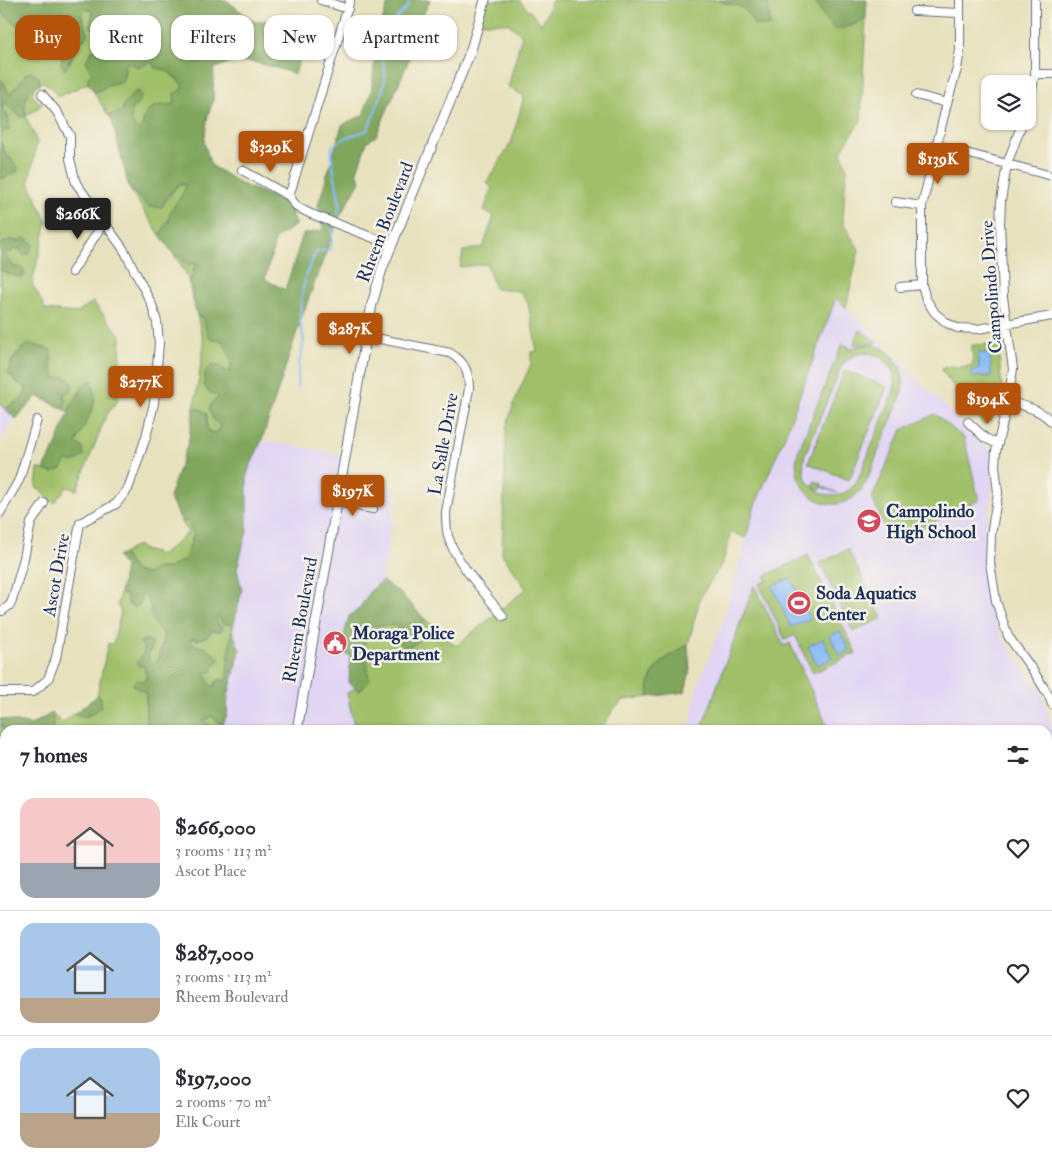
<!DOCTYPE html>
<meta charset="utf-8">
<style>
body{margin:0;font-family:"IM FELL Double Pica",serif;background:#f2f2f3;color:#2b2b33;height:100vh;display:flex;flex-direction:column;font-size:19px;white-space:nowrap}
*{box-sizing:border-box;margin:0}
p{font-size:16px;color:#7c7c81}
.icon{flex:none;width:28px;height:28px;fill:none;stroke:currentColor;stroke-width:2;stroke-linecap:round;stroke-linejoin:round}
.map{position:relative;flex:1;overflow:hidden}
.drawer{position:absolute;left:0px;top:725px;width:1052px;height:446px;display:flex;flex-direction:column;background:#fff;border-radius:15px 15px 0 0;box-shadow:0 1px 4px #0004}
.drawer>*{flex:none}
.top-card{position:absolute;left:15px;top:15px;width:500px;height:45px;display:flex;gap:10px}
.controls{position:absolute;left:981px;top:75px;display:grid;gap:10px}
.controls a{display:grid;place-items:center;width:55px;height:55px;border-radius:10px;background:#fff;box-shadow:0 1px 4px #0004;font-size:25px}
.price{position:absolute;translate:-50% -42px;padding:0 11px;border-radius:5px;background:#b45309;color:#fff;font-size:16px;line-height:32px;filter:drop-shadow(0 1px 2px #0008)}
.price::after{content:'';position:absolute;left:50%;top:30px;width:15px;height:11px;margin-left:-8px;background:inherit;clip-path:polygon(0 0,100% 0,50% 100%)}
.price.active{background:#222;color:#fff}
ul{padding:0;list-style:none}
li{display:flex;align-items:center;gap:15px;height:125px;padding:0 20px}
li+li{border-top:1px solid #e1e1e2}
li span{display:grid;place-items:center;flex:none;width:140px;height:100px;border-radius:15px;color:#555}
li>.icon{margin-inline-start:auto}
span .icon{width:60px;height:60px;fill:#fffc;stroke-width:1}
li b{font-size:21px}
h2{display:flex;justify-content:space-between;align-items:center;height:60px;padding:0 20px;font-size:21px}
.tag{padding:0 18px;border-radius:15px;background:#fff;box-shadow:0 1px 4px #0004;font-size:18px;line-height:45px}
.tag.active{background:#b45309;color:#fff}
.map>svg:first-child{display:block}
.built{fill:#e1d4f4}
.green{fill:#9fbf68;stroke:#5d7763;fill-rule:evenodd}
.forest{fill:#7fa65c;stroke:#4d6a5d}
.water{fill:#88bbf6;stroke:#5275aa}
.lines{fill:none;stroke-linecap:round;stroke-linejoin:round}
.stream{stroke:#88bbf6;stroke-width:2}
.minor-casing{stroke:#636d7f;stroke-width:10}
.tertiary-casing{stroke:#636d7f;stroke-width:11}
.secondary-casing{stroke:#636d7f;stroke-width:12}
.minor{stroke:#fff;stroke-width:8}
.tertiary{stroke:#fff;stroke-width:9}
.secondary{stroke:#fae7c3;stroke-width:10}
.labels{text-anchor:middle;stroke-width:5;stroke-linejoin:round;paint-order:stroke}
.street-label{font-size:18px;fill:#1b2f5e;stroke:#f7f3e8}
.poi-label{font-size:18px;font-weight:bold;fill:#1b2f5e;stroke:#f7f3e8;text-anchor:start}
</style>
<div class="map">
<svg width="1052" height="1171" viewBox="0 0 1052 1171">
<rect width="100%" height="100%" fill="#f7f3e8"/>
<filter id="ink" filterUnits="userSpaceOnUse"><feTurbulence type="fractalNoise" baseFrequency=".02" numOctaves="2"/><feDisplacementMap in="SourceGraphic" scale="10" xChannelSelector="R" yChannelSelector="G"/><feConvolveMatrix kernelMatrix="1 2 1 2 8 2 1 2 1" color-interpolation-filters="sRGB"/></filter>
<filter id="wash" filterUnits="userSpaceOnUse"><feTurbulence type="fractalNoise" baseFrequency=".0096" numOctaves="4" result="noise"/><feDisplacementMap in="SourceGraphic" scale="20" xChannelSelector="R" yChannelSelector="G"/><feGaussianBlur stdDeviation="1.12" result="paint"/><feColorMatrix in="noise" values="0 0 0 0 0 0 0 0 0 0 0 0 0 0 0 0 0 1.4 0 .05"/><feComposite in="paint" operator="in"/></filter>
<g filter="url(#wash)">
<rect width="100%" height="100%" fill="#e8e1bd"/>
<path class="built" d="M836,298L991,452L992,493L984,535V581L995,620L1003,639L1042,693L1052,727V736L1048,738V730H689L698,684L724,619L754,508L780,449Z
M0,405L16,419L0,440Z
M262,440L345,455L340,480L397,490L382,581L370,591L359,609L349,616L341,650L350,656L349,683L355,688L347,693L355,730H297V727L280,724L291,730H220L227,715L228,696L240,650L232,630L242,590L237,569L247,531V474Z
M0,893H5V1038H0Z"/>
<path class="green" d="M485,0H519L542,24L552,0H718L727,4L740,5L770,26L768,0H814L823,15L851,26L866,18L861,120L841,151L847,169L845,185L843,224L859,249L846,308L836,298L784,438L754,508L746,538L731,532L723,562L700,598L688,645C666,657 646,669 649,697L624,700L613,710L604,725L588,730H355L347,693L355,688L360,691L368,664L364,649L365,634L375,626L387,625H401L411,632L410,623L420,625L426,620L456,646L526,589L502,554L506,428L515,400L531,364V352L537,351L528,303L519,291L495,289L487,264L460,267L463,251L483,247L494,216L484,210L492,189L487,182L512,141L524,96L508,87L522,35L507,23H479Z
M86,9L93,12L90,26L96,32L99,39L98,46L90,53L92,73L88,78V83L58,97L51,87L43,82L40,84L39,77L25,74C22,84 14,84 10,96L4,83L0,80V10C7,18 16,25 25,28C37,32 60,30 63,45C64,50 62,59 61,64L70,63L77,43L85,39L88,33L81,14Z
M149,62L154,64L155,67L166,70L184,86L176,98L175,104L154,107L143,117V125L138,130C130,123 130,117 132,108L137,105L141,96L130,99L123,111L108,115L94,92C104,89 110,82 121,83C125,76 124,71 126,63L144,66Z
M35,86L32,94L36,100L43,104L27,116C23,107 26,99 29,89Z
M6,103L19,116L26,117L37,142L29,182L47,222L32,284L46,310L77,313L93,302L121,336L118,400L106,416L77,490L67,487L54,503L36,487L38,468L52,473L65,461L76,443L93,407L92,380C80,386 76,400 67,411L64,409C70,389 48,380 52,358L22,348L12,360L8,373L15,381L26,388L24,397L5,409L0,405V270L11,275L23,278L5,255L7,252L14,248L19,249V241L10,240L0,244V178H6L10,174L17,172L14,161L6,155L0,141V137L9,116L3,110L1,104Z
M179,184L186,185L184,191L171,211L168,221L160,235L129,188L149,207H161Z
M174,255L178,256L183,262L196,264L189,284L187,275Z
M197,316C208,319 226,345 230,356C232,362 232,366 230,372L225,371L215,394L218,397L211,404L213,419L220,425L218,432L211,433L207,428V414L202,410L194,408L204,344Z
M860,330L876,341L875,344H854L856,337Z
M842,344L849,347L848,350C881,333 911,363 901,396C893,416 884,437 876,457C872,468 868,482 860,491C832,523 787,491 798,452ZM868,353C888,356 900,374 893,393L857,482C846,497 826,500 813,487L820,490L821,487L838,493L821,486L822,484L815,481L812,487C803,478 802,467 805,455L841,367C848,357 856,353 868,353Z
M998,344L1002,391L992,420L983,425L942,371V369C951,362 963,371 973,364L972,345Z
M845,370L887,387L849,480L808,463Z
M935,414L964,438L979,500L891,542L872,498L902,430Z
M189,520L194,534L185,559L169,568H158L147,574L135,571L123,554L137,545L144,550L162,555L188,533L182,522Z
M848,549L882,618L853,632L820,563Z
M808,555L856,653L813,673L795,635L785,640L759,584L767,581L765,576Z
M754,585L784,646L790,643L829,730H701Z
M120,593L126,595L128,604L144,593L151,606L150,613C164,632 166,631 159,654C157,659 158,660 154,664L149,659L148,653L152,649L144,647V650L138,666H144L147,679L144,681L139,690L144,691L146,694C145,706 146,718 148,730H52L53,715L62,723L75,713L82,717L101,697L97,696L108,643L113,644L121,612L117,605Z
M218,616L221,622L232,625L233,628L230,643L228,678L225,681H217L213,687L207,682V675L204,672L212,668L219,658C211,649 198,650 191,641V638H194L197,640C206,636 213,631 222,626L216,622V618Z
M211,716L219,723L223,724L220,730H198L204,728L202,721Z
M0,723L5,732V893H0Z
M147,1166H690V1171H146Z"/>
<path class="forest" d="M0,0H226L255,22L272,20L307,34L295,74C266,65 243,54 214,69L213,101L208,115L204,142L211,165L241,184L297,207L293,211C292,217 293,220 297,224L276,238L265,279L285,290L303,234L323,230L318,205L342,125L363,115L371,93L378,34L389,0H430L419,24L410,25L403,41L415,46L376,136L367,142L357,171L360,181L338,220L300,322L262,440L247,474V531L237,569L242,590L233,628L229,624H223L218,616L216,618V622L223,629L220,631H211L208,636L197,640L194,638L191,639V641L195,646C204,645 213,651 219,658L218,662L214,666L212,672H205L208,679V682L213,687L220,679L225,681L228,678L227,672L232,630L240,650L228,696L227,715L223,724L219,723L216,719L211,716L203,721L209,724V727L198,730H148C146,718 145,707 146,694L144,691L134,687L133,683L137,680L144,681L147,679L144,666H138V661C142,657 144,653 144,647L140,643L142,640H149L153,645L148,653L149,659L154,664C161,658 165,640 163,632C153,628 152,617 151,608C150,604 146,597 144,594L141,596V602L138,606L133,607L128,604L126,595L120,593L125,567L117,557L123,554L135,571L147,574L158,568H169L185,559L194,534L190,529L189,521L182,522L169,497L188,443L194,408L202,410L207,414V428L211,433L218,432L220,425L213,419L209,410L211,404L218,397L215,394L208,392L204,385L205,372L211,366H221L225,371L230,372C234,359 227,350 221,339L214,340L208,336L203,318L197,316L189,284L196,264L192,263L188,265L178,256L174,255L160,235L168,221L171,211L184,191L186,185L179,184L167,197L162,207H149L129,188L112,120L108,115L123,111C121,102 129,101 133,93L139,91L141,96L137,105L132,108C130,117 130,123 138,130L143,125C144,104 158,106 175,104L174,93L182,90L184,86C178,81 174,75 167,71C164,69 158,69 155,67L153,64L149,62L138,67L132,64L126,63C124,71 125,76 121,83C110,82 104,89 94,92L88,83V78L92,73L86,61C94,45 107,43 90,26L93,12L86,9L81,14L88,33L85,39L77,43L74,53L65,70L61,64C62,59 64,50 63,45C60,30 37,32 25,28C16,25 7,18 0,10Z
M718,0H768L770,27L754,25C743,0 739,10 718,0Z
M814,0H867L866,18L851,26L835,30L823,15Z
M31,72L39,77L40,84L29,90L24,108L27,116H19L6,103L2,104C4,115 11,115 9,130L4,131L0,137V80L4,83L10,95C15,84 22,84 25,74Z
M0,141L6,154L18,167L17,172L10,174L6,178H0Z
M23,238L29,240L33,245L28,255H23L19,249L14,248L11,253L7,252L5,255L13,266L22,268L25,273L23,278L11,275L0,270V244L10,240L19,241Z
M29,344L50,349C52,362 49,365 55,378L65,377L72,381L73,389L64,394L66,403L64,409L37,396L16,419L5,409L24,397L26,388L15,381L8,373C12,360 17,350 29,344Z
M92,380L95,396L93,408L76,443L82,447L84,455L75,462L65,461L62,469L52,473L44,469L56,445L69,412L67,411L78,397L83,385Z
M382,581L400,593L426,620L420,625L410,623L411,632L418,640L414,645L403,646L394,639L395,631L400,625L375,626L365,634C363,650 368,665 369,681L360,691L349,683L350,656L340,651L349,616L359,609L370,591Z
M688,645L690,670L685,692L649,697C646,669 666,657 688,645Z
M97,696L101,697V707L88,716L82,717L75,713Z
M52,713L53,715C52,720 54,725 52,730H5V732L0,719H3L31,725Z"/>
<path class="water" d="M978,353H990L991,376L972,377V370L979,369Z
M977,388L978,392L992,403L984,411L968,396Z
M791,578L810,619L791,627L772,586Z
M840,631L849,650L839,655L830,636Z
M823,639L832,658L817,665L808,646Z"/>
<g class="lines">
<path class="stream" d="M338,215L340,205L332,161V146L345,138L368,130C373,113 384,95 385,77C386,65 378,53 378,38L408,6L410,0
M297,388L299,364L304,341L300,322L301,299L306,274L316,252L332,249V229"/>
</g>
</g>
<g filter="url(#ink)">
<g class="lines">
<defs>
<path id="minor" d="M321,0L348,9
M960,0V50L957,69L947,103L922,206V285L926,299L935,313L947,323L957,328L978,329L1052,316
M914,11L960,13
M1035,74H1052
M916,95L947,103
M1028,108L1035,74V0
M1023,121L1007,164L1001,201L1000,223L1003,297L1013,369L1008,401L996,451L995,466L998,493L991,535L990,563L996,601L1008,636L1034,672L1049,696L1052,704
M936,145L1052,176
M242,170L289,196L297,207L311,214L392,245
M289,196L350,0
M895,202L922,206
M72,272L104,222
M900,287L922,285
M366,336L450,353C465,362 469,372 469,389L446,512C446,521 446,531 449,539C456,562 487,596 503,616
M1008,401C1024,406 1040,409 1052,422
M968,422L985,438L998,444
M336,502L373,509
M0,513L19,480L37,420
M0,610L2,611L10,605L12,601L24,558L31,523L44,503
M0,692H33L48,679L56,658L80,523L116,504L128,489L146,437L154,403L159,343L157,322L152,305L124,250L76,183L70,159V136L57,112L42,94
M1048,983L1052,985
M1048,1084L1052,1071
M731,1171L732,1166
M819,1171V1166
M1019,1171L1021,1166"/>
<path id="tertiary" d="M297,730L372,304L382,269L471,50L485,0
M146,1171L147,1166"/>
<path id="secondary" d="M1048,751L1052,750
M0,1050H5"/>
</defs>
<use href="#minor" class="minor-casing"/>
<use href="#tertiary" class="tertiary-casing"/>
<use href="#secondary" class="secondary-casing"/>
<use href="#minor" class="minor"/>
<use href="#tertiary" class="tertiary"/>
<use href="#secondary" class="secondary"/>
</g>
</g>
<defs>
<symbol id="school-disc" viewBox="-11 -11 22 22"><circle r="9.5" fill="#d1495b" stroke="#f7f3e8"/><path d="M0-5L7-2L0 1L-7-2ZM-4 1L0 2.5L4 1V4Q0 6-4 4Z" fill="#fff"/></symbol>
<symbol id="stadium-disc" viewBox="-11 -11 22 22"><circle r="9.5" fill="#d1495b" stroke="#f7f3e8"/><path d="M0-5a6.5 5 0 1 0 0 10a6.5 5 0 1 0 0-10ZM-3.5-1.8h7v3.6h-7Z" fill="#fff"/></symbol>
<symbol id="civic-disc" viewBox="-11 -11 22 22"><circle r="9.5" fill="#d1495b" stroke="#f7f3e8"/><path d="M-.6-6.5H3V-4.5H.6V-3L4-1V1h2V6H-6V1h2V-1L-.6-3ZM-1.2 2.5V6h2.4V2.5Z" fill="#fff"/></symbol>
</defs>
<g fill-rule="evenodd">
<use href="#school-disc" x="855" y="507" width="28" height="28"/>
<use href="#stadium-disc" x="785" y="589" width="28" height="28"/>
<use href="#civic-disc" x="321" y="629" width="28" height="28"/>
</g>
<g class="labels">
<g class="street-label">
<text transform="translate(385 222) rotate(-69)" y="6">Rheem Boulevard</text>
<text transform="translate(991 287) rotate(-94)" y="6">Campolindo Drive</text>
<text transform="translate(443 444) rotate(-80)" y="6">La Salle Drive</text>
<text transform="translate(56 575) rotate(-80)" y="6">Ascot Drive</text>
<text transform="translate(300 620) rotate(-80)" y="6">Rheem Boulevard</text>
</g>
<g class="poi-label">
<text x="886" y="517">Campolindo<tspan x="886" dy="21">High School</tspan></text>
<text x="816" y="599">Soda Aquatics<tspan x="816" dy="21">Center</tspan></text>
<text x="352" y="639">Moraga Police<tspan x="352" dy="21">Department</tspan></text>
</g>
</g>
</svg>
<div class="controls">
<a><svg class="icon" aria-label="layers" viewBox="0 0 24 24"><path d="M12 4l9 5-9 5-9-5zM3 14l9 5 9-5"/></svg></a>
</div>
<b class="price" style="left:271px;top:173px">$329K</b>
<b class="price" style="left:938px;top:185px">$139K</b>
<b class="price active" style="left:78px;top:240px">$266K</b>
<b class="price" style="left:350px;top:355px">$287K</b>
<b class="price" style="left:141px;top:408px">$277K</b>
<b class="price" style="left:988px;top:425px">$194K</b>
<b class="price" style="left:353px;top:517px">$197K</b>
<div class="top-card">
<a class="tag active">Buy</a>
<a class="tag">Rent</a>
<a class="tag">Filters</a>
<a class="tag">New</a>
<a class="tag">Apartment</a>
</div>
<section class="drawer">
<h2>7 homes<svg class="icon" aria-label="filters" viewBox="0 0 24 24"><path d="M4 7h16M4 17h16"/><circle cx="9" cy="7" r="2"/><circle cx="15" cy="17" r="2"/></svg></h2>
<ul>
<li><span style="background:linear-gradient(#f6c9c9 65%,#9aa5b1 0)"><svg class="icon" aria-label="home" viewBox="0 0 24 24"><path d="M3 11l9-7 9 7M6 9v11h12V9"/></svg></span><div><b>$266,000</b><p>3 rooms · 113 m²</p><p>Ascot Place</p></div><svg class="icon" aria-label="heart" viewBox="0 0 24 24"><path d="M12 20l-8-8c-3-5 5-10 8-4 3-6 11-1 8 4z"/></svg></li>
<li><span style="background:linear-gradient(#a9c7e8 75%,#b9a48a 0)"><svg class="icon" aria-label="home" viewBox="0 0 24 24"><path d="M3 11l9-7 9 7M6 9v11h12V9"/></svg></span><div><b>$287,000</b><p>3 rooms · 113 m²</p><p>Rheem Boulevard</p></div><svg class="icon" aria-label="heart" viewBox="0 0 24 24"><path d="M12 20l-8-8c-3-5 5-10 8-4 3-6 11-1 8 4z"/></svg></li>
<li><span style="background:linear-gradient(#a9c7e8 65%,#b9a48a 0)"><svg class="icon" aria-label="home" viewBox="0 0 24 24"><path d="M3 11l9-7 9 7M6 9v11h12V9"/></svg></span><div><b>$197,000</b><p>2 rooms · 70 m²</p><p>Elk Court</p></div><svg class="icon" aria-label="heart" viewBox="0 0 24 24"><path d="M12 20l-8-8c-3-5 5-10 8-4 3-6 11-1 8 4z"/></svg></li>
</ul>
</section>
</div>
